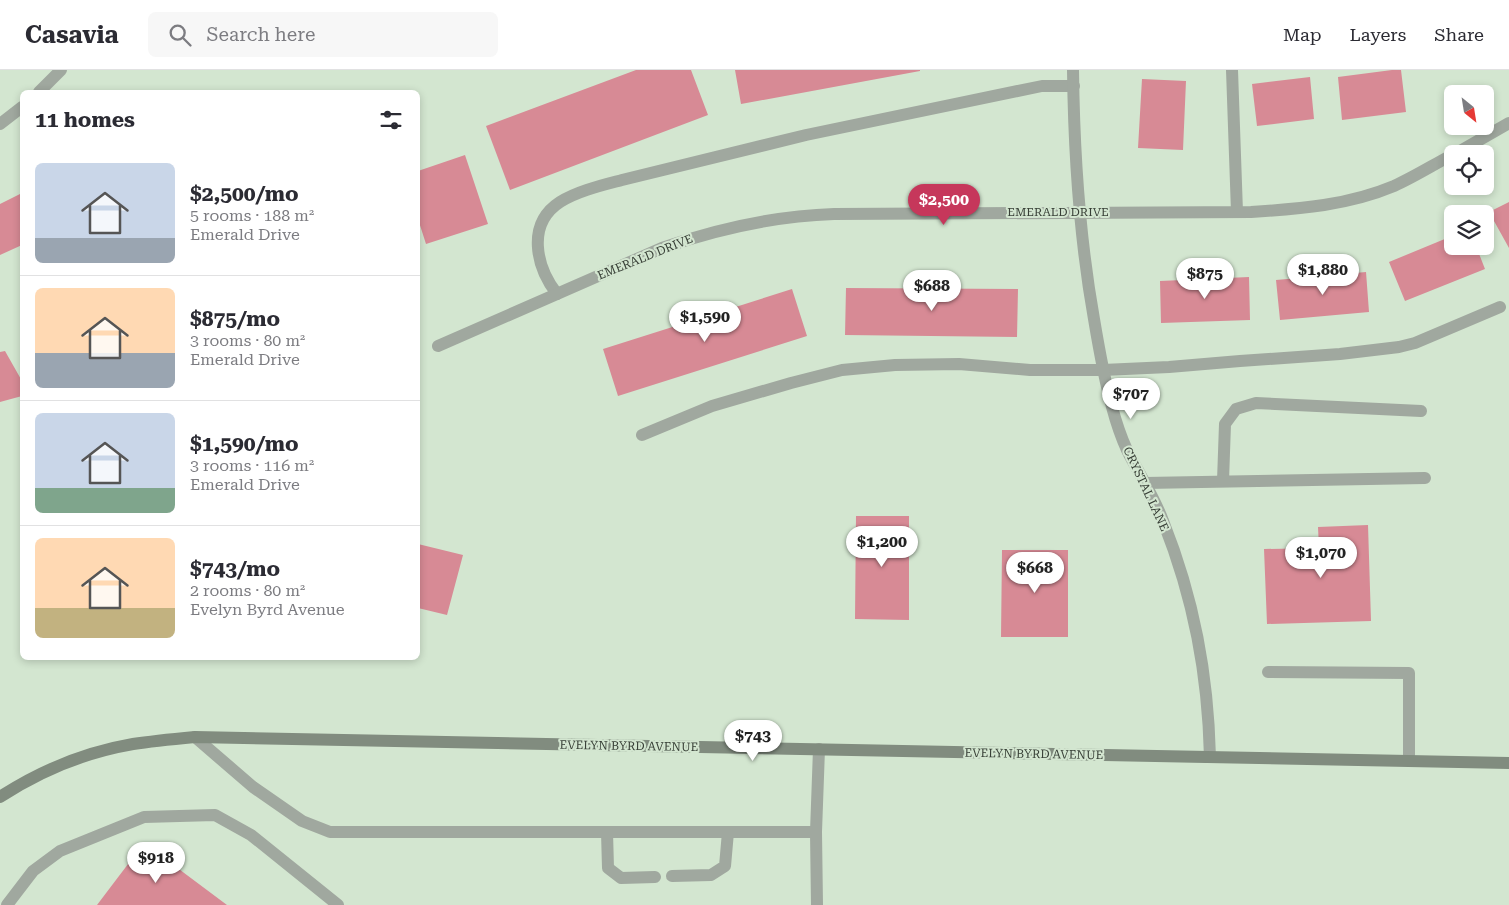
<!DOCTYPE html>
<meta charset="utf-8">
<style>
body{margin:0;font-family:"Roboto Serif",serif;background:#f7f7f7;color:#2b2b33;height:100vh;display:flex;flex-direction:column;font-size:19px;white-space:nowrap}
*{box-sizing:border-box;margin:0}
p{font-size:16px;color:#7c7c81}
.icon{flex:none;width:28px;height:28px;fill:none;stroke:currentColor;stroke-width:2;stroke-linecap:round;stroke-linejoin:round}
.map{position:relative;flex:1;overflow:hidden}
.sheet{position:absolute;left:20px;top:20px;width:400px;height:570px;display:flex;flex-direction:column;background:#fff;border-radius:8px;box-shadow:0 2px 8px #0003}
.sheet>*{flex:none}
.needle{width:32px;rotate:150deg}
.fabs{position:absolute;left:1444px;top:15px;display:grid;gap:10px}
.fabs a{display:grid;place-items:center;width:50px;height:50px;border-radius:8px;background:#fff;box-shadow:0 2px 8px #0003;font-size:25px}
.price{position:absolute;translate:-50% -42px;padding:0 11px;border-radius:18px;background:#fff;color:#222;font-size:16px;line-height:32px;filter:drop-shadow(0 1px 2px #0008)}
.price::after{content:'';position:absolute;left:50%;top:30px;width:15px;height:11px;margin-left:-8px;background:inherit;clip-path:polygon(0 0,100% 0,50% 100%)}
.price.on{background:#c6375b;color:#fff}
ul{padding:0;list-style:none}
li{display:flex;align-items:center;gap:15px;height:125px;padding:0 15px}
li+li{border-top:1px solid #e1e1e2}
li span{display:grid;place-items:center;flex:none;width:140px;height:100px;border-radius:8px;color:#555}
li>.icon{margin-inline-start:auto}
span .icon{width:60px;height:60px;fill:#fffc;stroke-width:1}
li b{font-size:21px}
h2{display:flex;justify-content:space-between;align-items:center;height:60px;padding:0 15px;font-size:21px}
header{display:flex;align-items:center;gap:30px;box-sizing:border-box;height:70px;padding:0 25px;background:#fff;border-bottom:1px solid #e1e1e2}
header strong{font-size:24px}
nav{display:flex;gap:28px;margin-inline-start:auto;font-size:18px}
.search{width:350px;height:45px;background:#f7f7f7;display:flex;align-items:center;gap:12px;box-sizing:border-box;padding:0 18px;border-radius:8px;color:#7c7c81;font-size:19px}
.map>svg:first-child{display:block}
.building{fill:#d78a95}
.lines{fill:none;stroke-linecap:round;stroke-linejoin:round}
.lane{stroke:#a0a89f;stroke-width:12}
.street{stroke:#a0a89f;stroke-width:12}
.secondary{stroke:#818c7f;stroke-width:12}
.labels{text-anchor:middle;stroke-width:4;stroke-linejoin:round;paint-order:stroke}
.street-label{font-size:12px;fill:#373f36;stroke:#d3e6d0}
</style>
<header>
<strong>Casavia</strong>
<div class="search"><svg class="icon" aria-label="search" viewBox="0 0 24 24"><circle cx="10" cy="10" r="6"/><path d="M15 15l6 6"/></svg>Search here</div>
<nav><a>Map</a><a>Layers</a><a>Share</a></nav>
</header>
<div class="map">
<svg width="1509" height="835" viewBox="0 0 1509 835">
<rect width="100%" height="100%" fill="#d3e6d0"/>
<path class="building" d="M636,0H691L708,45L510,120L486,56Z
M735,0H920V1L741,34Z
M1392,0H1401L1406,42L1342,50L1338,7Z
M1310,7L1314,49L1257,56L1252,14Z
M1142,9L1186,11L1183,80L1138,78Z
M465,85L488,154L426,174L418,149V101Z
M22,123V175L0,185V134Z
M1509,132V178L1489,142Z
M1452,166V176H1476L1485,199L1405,231L1389,192Z
M1366,202L1369,242L1280,250L1276,210Z
M1249,207L1250,250L1161,253L1160,211Z
M846,218L1018,219L1017,267L845,265Z
M792,219L807,266L618,326L603,279Z
M5,281L22,311V326L0,332V282Z
M856,446H909V550L855,549Z
M1368,455L1371,551L1267,554L1264,479L1319,478L1318,457Z
M418,474L463,485L447,545L418,538Z
M1002,480H1068V567H1001Z
M144,773L227,835H97Z"/>
<g class="lines">
<path class="lane" d="M1232,0L1237,142
M557,224C536,197 526,154 560,132C577,121 603,115 622,110L806,65L1042,16H1074
M642,365L712,336L791,313L842,300L895,295L959,294L1030,300H1103L1169,297L1240,291L1340,284L1399,277L1415,273L1500,237
M1223,411L1225,354L1236,339L1256,333L1421,341
M1145,413L1425,408
M1268,602L1409,603V691
M195,667L253,717L302,751L330,762H816L819,679
M607,762L608,798L621,808L655,807
M816,762L817,835
M672,806L711,805L725,796L728,762
M7,835L33,801L60,781L144,747L215,745L251,765L338,835"/>
<path class="street" d="M1073,0C1074,85 1079,165 1094,249C1099,279 1104,308 1112,337C1116,352 1121,367 1127,380C1139,404 1154,426 1163,451C1194,529 1208,604 1210,687
M39,22L61,0
M0,54L22,37
M1455,84L1509,53
M438,276L662,178C720,158 774,146 834,144L1251,142C1300,139 1349,135 1394,116C1414,107 1433,95 1452,85"/>
<path class="secondary" d="M0,727C40,701 86,682 133,674C153,671 174,669 195,667L1509,693"/>
</g>
<g class="labels">
<g class="street-label">
<text x="1058" y="146">EMERALD DRIVE</text>
<text transform="translate(645 187) rotate(-22)" y="4">EMERALD DRIVE</text>
<text transform="translate(1146 419) rotate(65)" y="4">CRYSTAL LANE</text>
<text transform="translate(629 676) rotate(1)" y="4">EVELYN BYRD AVENUE</text>
<text transform="translate(1034 684) rotate(1)" y="4">EVELYN BYRD AVENUE</text>
</g>
</g>
</svg>
<div class="fabs">
<a><svg class="needle" viewBox="-14 -14 28 28"><path d="M0-13l5 13h-10z" fill="#e53935"/><path d="M0 13l5-13h-10z" fill="#7c7c81"/></svg></a>
<a><svg class="icon" aria-label="locate" viewBox="0 0 24 24"><circle cx="12" cy="12" r="6"/><path d="M12 2v4M12 18v4M2 12h4M18 12h4"/></svg></a>
<a><svg class="icon" aria-label="layers" viewBox="0 0 24 24"><path d="M12 4l9 5-9 5-9-5zM3 14l9 5 9-5"/></svg></a>
</div>
<b class="price on" style="left:944px;top:156px">$2,500</b>
<b class="price" style="left:1323px;top:226px">$1,880</b>
<b class="price" style="left:1205px;top:230px">$875</b>
<b class="price" style="left:932px;top:242px">$688</b>
<b class="price" style="left:705px;top:273px">$1,590</b>
<b class="price" style="left:1131px;top:350px">$707</b>
<b class="price" style="left:882px;top:498px">$1,200</b>
<b class="price" style="left:1321px;top:509px">$1,070</b>
<b class="price" style="left:1035px;top:524px">$668</b>
<b class="price" style="left:753px;top:692px">$743</b>
<b class="price" style="left:156px;top:814px">$918</b>
<section class="sheet">
<h2>11 homes<svg class="icon" aria-label="filters" viewBox="0 0 24 24"><path d="M4 7h16M4 17h16"/><circle cx="9" cy="7" r="2"/><circle cx="15" cy="17" r="2"/></svg></h2>
<ul>
<li><span style="background:linear-gradient(#c9d6e8 75%,#9aa5b1 0)"><svg class="icon" aria-label="home" viewBox="0 0 24 24"><path d="M3 11l9-7 9 7M6 9v11h12V9"/></svg></span><div><b>$2,500/mo</b><p>5 rooms · 188 m²</p><p>Emerald Drive</p></div></li>
<li><span style="background:linear-gradient(#ffd9b3 65%,#9aa5b1 0)"><svg class="icon" aria-label="home" viewBox="0 0 24 24"><path d="M3 11l9-7 9 7M6 9v11h12V9"/></svg></span><div><b>$875/mo</b><p>3 rooms · 80 m²</p><p>Emerald Drive</p></div></li>
<li><span style="background:linear-gradient(#c9d6e8 75%,#7fa58c 0)"><svg class="icon" aria-label="home" viewBox="0 0 24 24"><path d="M3 11l9-7 9 7M6 9v11h12V9"/></svg></span><div><b>$1,590/mo</b><p>3 rooms · 116 m²</p><p>Emerald Drive</p></div></li>
<li><span style="background:linear-gradient(#ffd9b3 70%,#c2b280 0)"><svg class="icon" aria-label="home" viewBox="0 0 24 24"><path d="M3 11l9-7 9 7M6 9v11h12V9"/></svg></span><div><b>$743/mo</b><p>2 rooms · 80 m²</p><p>Evelyn Byrd Avenue</p></div></li>
</ul>
</section>
</div>
